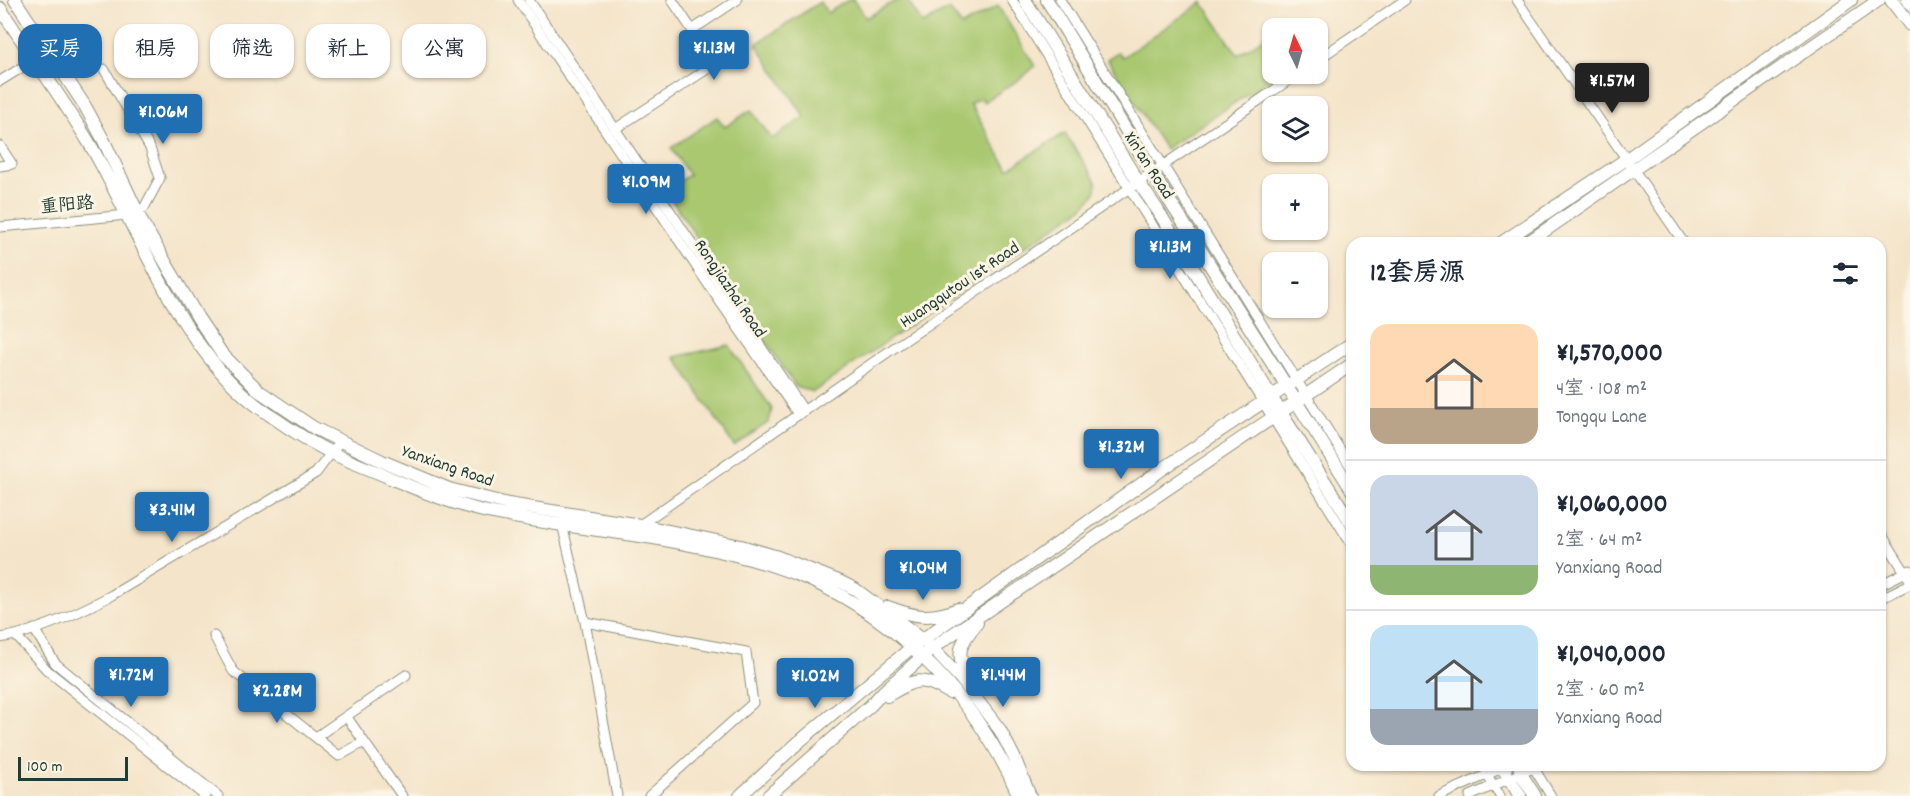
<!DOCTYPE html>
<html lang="zh">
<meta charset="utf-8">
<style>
body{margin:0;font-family:Dekko,"LXGW WenKai TC",sans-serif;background:#f2f2f3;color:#1f2937;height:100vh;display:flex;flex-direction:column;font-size:22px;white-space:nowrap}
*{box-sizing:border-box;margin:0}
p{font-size:20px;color:#747a83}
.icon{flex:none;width:33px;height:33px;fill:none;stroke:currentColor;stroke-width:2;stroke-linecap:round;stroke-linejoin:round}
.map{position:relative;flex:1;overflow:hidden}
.side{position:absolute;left:1346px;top:237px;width:540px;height:534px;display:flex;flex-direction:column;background:#fff;border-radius:18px;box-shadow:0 2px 4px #0004}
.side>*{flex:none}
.hud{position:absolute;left:18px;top:24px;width:570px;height:54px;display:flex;gap:12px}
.needle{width:39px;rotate:355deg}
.tools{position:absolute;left:1262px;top:18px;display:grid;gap:12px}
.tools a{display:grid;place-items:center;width:66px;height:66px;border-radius:12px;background:#fff;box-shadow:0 2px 4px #0004;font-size:30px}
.scale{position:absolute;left:18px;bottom:15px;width:110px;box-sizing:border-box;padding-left:6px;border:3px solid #1f3d34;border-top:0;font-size:16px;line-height:21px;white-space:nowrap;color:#1f3d34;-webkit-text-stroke:4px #fcf5e5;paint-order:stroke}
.price{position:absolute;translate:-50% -51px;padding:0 14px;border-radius:6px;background:#1f6fb2;color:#fff;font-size:20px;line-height:39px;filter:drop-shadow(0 2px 3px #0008)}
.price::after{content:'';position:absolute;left:50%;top:36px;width:18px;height:14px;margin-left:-9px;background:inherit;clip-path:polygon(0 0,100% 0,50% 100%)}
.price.on{background:#222;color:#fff}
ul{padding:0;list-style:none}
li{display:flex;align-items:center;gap:18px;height:150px;padding:0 24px}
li+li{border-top:2px solid #e0e1e3}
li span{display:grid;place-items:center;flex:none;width:168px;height:120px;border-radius:18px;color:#555}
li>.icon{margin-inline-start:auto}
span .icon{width:72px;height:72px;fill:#fffc;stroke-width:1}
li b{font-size:26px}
h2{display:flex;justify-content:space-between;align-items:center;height:72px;padding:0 24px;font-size:26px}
.pill{padding:0 21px;border-radius:18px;background:#fff;box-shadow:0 2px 4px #0004;font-size:21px;line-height:54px}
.pill.on{background:#1f6fb2;color:#fff}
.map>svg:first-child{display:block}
.green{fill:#a9c870;stroke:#648252;stroke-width:1.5}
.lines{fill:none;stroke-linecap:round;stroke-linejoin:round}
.minor-casing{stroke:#8a907e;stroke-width:11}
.major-casing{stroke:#8a907e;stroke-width:14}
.minor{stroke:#fff;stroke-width:9}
.major{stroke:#fff;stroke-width:12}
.labels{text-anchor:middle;stroke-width:6;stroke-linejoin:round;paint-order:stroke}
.street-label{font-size:18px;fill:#1f3d34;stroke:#fcf5e5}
</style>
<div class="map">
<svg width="1910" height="796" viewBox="0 0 1910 796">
<rect width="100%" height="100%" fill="#fcf5e5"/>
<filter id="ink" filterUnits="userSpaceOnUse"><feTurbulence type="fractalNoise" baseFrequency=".0167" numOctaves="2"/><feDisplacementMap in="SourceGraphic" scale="12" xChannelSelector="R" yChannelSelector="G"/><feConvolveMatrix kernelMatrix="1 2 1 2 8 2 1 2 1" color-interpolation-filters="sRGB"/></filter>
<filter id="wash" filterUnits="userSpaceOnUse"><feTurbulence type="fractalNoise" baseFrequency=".008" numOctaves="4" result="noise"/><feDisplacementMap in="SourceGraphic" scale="24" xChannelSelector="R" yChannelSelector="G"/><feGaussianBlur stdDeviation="1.35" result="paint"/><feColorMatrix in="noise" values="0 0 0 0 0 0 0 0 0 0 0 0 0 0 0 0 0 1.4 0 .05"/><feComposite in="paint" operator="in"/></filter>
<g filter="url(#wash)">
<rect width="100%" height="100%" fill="#f4e4c9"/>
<path class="green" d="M848,0H854L866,18L897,0H907L923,24L949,9L962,26L998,6L1035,66L1023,77L984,102L981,98L970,104L1008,169L1065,133L1096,181C1099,194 1090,199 1082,208L813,392L796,387L665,190L689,175L671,148L717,117L725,127L751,110L772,139L805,117L756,44L820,2L828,13Z
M1202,2L1238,55L1268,35L1272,40V74H1278L1165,149L1107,59L1118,52L1123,57Z
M729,345L772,409L769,422L734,446L675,357Z"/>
</g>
<g filter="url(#ink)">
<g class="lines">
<defs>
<path id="minor" d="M518,0L712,290L798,414
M529,0L804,411
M1012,0L1352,545
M1060,0L1352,469
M1517,0L1684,243
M692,30L737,0
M1317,60L1405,0
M0,81L34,60
M615,129L715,64L672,0
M0,146L12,164L0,166
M0,227L127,215L136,210L144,208L160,178L150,148L104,69
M562,524L585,622L617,796
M640,525L901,343L1298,74
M1880,532L1910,580
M1880,585L1910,570
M1880,599L1910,584
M585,622L746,652L753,703L649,796
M34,629L55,663L218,796
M16,636L48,671L205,796
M214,636L233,671L339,756L364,742
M0,638C35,633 80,612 112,595L316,473L340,441
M346,716L402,796
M316,737L406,675
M1486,765L1487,775L1500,796
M1532,765L1551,796
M1439,796L1509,765
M1470,796L1540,765"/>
<path id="major" d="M15,0L85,106L104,141L143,224L198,318L222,354L259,391L314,428L382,461L449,489L508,504L640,525L741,546L778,557L841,582L855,589L909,629L932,648L961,679L1000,730L1014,757L1030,796
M1025,0L1139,183L1157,209L1280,411L1352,524
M1047,0L1152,173L1352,490
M1891,0L1910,25
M1908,0L1910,3
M0,8C30,54 63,99 91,146C139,230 177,344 256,405C279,422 305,440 332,453C350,462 370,469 388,477C418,490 448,502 479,510C543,525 611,530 676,542C720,550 766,561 808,579C901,620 979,703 1019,796
M1501,243L1634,154L1851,0
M1527,243L1879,0
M888,607C914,617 931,620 958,609
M968,680C955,654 959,644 977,623
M887,696C916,679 920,675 950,693
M1501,765L1520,796
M1519,765L1521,774L1535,796
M740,796L800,741L912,647L1161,470L1352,343
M768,796L871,705L883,692L932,648L1352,364"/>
</defs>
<use href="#minor" class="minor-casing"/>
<use href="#major" class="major-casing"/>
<use href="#minor" class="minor"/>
<use href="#major" class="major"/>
</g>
</g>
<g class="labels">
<g class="street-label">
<text transform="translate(1150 165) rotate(57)" y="6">Xin'an Road</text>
<text transform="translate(67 204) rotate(-5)" y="6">重阳路</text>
<text transform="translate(959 284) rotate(-34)" y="6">Huangqutou 1st Road</text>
<text transform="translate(731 288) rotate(56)" y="6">Rongjiazhai Road</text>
<text transform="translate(448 465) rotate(19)" y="6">Yanxiang Road</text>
</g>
</g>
</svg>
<div class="tools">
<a><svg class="needle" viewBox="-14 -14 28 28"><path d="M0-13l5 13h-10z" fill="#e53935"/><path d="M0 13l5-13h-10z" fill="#747a83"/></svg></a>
<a><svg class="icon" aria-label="layers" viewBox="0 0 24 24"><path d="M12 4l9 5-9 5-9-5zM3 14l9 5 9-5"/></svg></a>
<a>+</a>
<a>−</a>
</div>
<div class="scale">100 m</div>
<b class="price" style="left:714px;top:81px">¥1.13M</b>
<b class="price on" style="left:1612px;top:114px">¥1.57M</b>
<b class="price" style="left:163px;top:145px">¥1.06M</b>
<b class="price" style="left:646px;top:215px">¥1.09M</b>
<b class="price" style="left:1170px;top:280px">¥1.13M</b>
<b class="price" style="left:1121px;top:480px">¥1.32M</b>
<b class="price" style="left:172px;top:543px">¥3.41M</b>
<b class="price" style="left:923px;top:601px">¥1.04M</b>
<b class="price" style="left:131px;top:708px">¥1.72M</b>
<b class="price" style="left:1003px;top:708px">¥1.44M</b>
<b class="price" style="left:815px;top:709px">¥1.02M</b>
<b class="price" style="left:277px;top:724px">¥2.28M</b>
<div class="hud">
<a class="pill on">买房</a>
<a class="pill">租房</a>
<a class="pill">筛选</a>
<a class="pill">新上</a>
<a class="pill">公寓</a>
</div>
<section class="side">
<h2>12套房源<svg class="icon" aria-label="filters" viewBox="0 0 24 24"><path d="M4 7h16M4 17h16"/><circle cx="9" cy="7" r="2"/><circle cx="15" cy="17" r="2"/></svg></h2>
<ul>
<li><span style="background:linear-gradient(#ffd9b3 70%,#b9a48a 0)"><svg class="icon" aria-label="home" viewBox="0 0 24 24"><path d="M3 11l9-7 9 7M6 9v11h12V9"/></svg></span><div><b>¥1,570,000</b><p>4室 · 108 m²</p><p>Tongqu Lane</p></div></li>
<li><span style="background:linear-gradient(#c9d6e8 75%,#8fb573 0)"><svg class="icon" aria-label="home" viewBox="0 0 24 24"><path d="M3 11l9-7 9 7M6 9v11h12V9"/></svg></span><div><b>¥1,060,000</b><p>2室 · 64 m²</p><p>Yanxiang Road</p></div></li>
<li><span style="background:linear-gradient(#bfe0f5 70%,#9aa5b1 0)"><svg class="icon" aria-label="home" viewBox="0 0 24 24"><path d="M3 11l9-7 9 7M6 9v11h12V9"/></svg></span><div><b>¥1,040,000</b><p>2室 · 60 m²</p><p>Yanxiang Road</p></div></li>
</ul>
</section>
</div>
